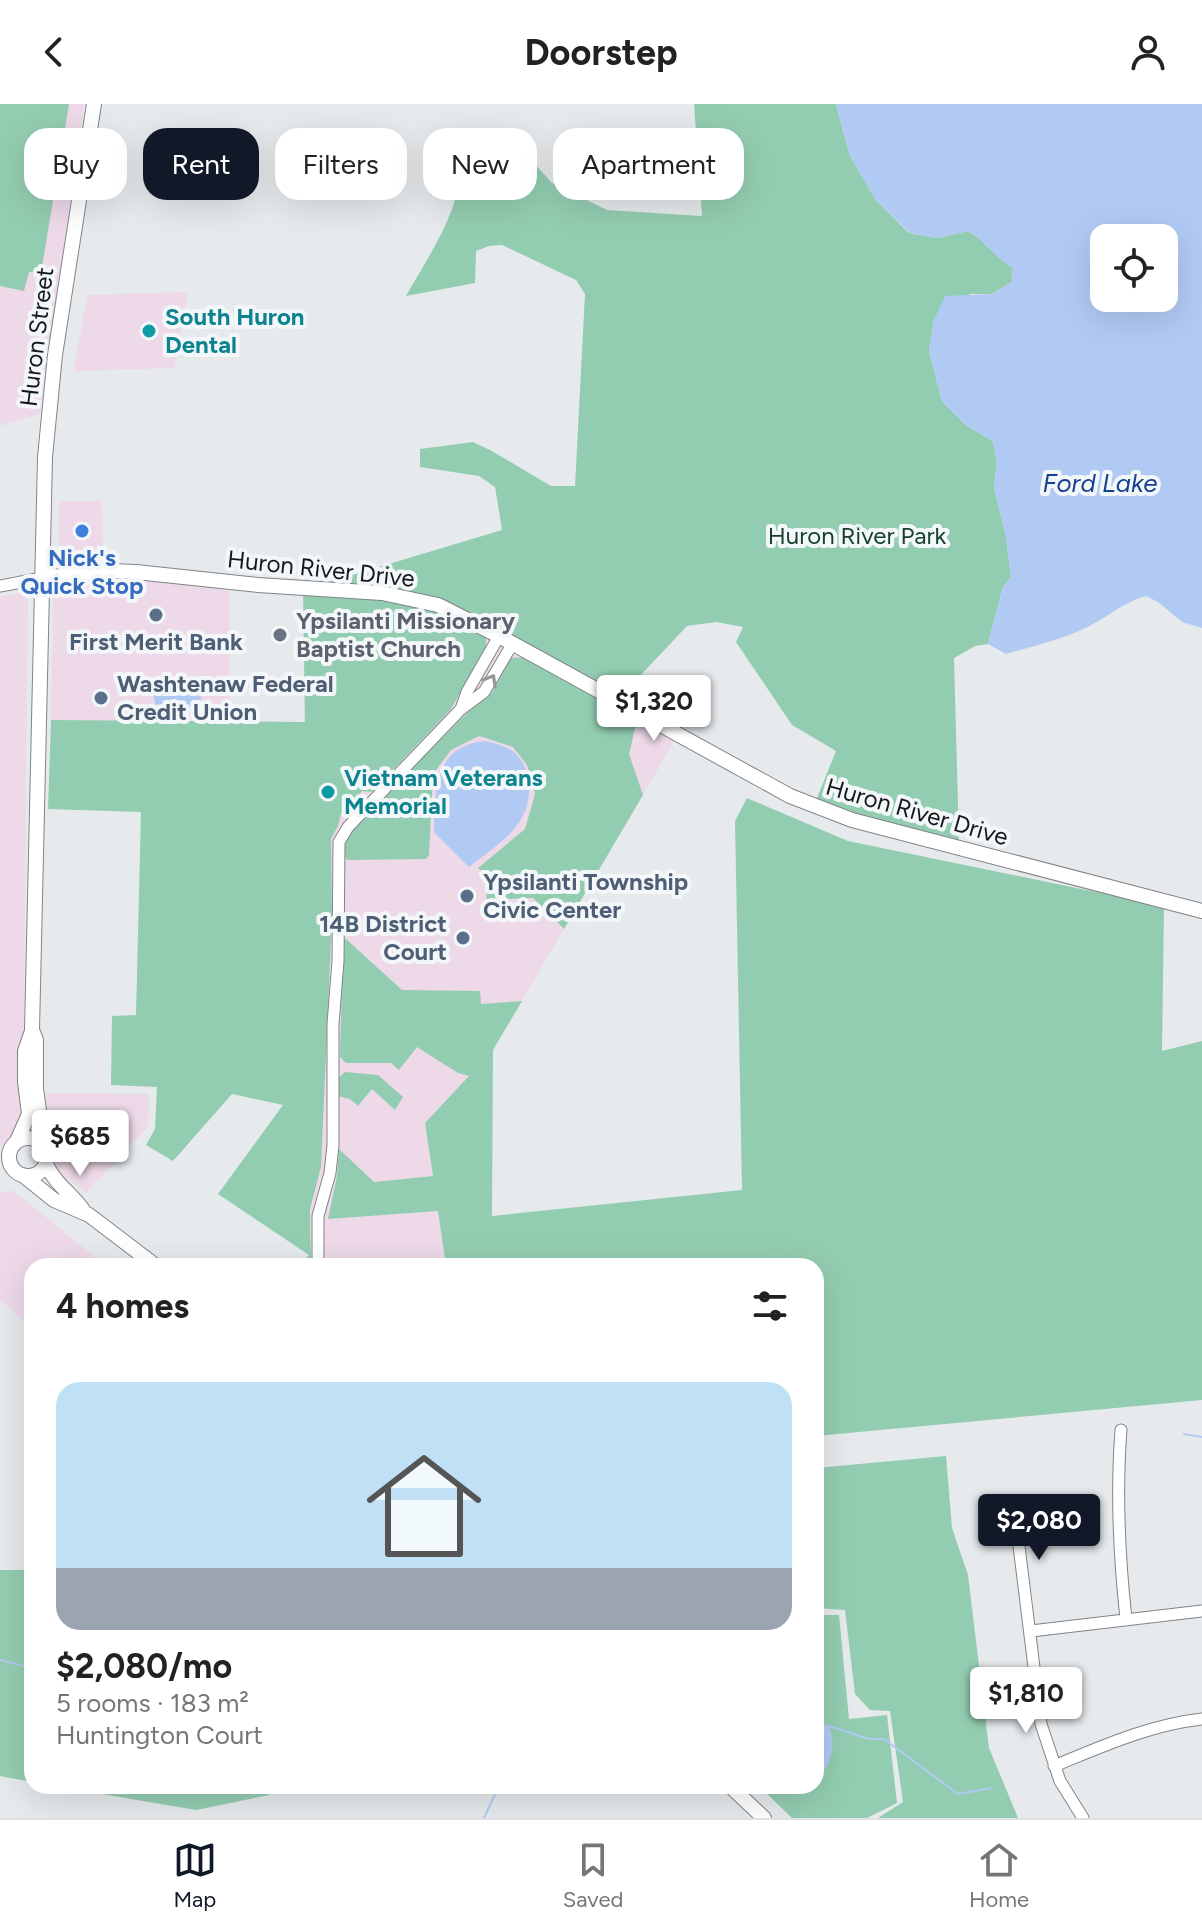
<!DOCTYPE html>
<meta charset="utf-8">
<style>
body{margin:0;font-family:Figtree,sans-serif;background:#f2f2f2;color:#222;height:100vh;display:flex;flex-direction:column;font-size:30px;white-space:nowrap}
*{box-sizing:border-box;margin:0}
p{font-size:26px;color:#767676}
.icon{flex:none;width:44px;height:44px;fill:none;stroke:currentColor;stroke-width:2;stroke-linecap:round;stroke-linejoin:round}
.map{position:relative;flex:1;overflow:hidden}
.sheet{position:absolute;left:24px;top:1154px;width:800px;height:536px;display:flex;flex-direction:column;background:#fff;border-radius:24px;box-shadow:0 8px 32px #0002}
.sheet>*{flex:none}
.guide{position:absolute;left:24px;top:24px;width:800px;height:72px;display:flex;gap:16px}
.controls{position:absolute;left:1090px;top:120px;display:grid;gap:16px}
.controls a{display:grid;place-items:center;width:88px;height:88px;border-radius:16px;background:#fff;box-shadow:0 8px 32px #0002;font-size:40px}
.price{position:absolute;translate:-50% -68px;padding:0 18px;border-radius:8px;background:#fff;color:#222;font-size:26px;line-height:52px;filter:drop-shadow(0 2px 4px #0008)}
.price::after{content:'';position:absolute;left:50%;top:48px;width:24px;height:18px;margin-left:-12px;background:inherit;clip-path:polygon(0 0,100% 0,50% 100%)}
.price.on{background:#111827;color:#fff}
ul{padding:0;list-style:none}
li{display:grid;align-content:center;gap:16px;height:424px;padding:0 32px}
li+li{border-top:2px solid #e0e0e0}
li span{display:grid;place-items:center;height:248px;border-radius:24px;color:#555}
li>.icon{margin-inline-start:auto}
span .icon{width:144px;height:144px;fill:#fffc;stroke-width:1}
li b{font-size:34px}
h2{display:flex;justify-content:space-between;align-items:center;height:96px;padding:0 32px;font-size:34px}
.pill{padding:0 28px;border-radius:24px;background:#fff;box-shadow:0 8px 32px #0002;font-size:28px;line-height:72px}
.pill.on{background:#111827;color:#fff}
header{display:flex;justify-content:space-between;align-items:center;height:104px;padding:0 32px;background:#fff;font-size:36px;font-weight:700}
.tab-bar{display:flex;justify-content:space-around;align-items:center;height:112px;border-top:2px solid #e0e0e0;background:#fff;font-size:22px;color:#767676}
.tab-bar a{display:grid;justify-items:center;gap:4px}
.tab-bar .on{color:#111827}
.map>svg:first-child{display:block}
.commercial{fill:#edd9e8}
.green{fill:#93cdb1}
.water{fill:#b1caf4;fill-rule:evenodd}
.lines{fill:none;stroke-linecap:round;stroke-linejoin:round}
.stream{stroke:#b1caf4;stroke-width:2}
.minor-casing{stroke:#818487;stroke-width:13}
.major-casing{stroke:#818487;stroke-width:16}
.minor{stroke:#fff;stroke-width:11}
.major{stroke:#fff;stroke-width:14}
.oneway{stroke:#969797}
.culture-dot{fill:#0f9aa8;stroke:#f3f7fa;stroke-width:3}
.shop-dot{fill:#3f7fe0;stroke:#f3f7fa;stroke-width:3}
.service-dot{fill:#5c6f8a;stroke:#f3f7fa;stroke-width:3}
.worship-dot{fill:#6b7280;stroke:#f3f7fa;stroke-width:3}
.labels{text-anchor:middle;stroke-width:8;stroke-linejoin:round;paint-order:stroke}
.culture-label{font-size:24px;font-weight:bold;fill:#0d838f;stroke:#f3f7fa;text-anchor:start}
.street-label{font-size:24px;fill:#151718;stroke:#f3f7fa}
.park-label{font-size:24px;fill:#17402f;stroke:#f3f7fa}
.shop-label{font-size:24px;font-weight:bold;fill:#366cbe;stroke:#f3f7fa}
.worship-label{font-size:24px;font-weight:bold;fill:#5b616d;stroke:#f3f7fa;text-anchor:start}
.service-label{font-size:24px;font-weight:bold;fill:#4e5e75;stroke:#f3f7fa;text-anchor:start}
.water-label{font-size:26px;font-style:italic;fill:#16418f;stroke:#f3f7fa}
</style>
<header><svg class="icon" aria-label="back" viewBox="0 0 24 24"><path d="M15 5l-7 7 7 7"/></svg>Doorstep<svg class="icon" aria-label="person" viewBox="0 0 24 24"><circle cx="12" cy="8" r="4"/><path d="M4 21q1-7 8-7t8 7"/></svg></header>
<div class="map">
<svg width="1202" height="1714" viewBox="0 0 1202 1714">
<rect width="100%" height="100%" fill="#e6eaed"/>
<path class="commercial" d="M0,0H84L40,310L0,322Z
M188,188L174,264L74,267L87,191Z
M59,397H102L103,453H59Z
M107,477L185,478L230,486V618L51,616L53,486L70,479Z
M303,486L356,489L447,510L676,634L493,946L425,1019L446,1162H325L321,1116H310Z
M22,489L28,497L23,998L25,1014L17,1030L0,1044V492Z
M43,989L149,990L148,1023L86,1089L57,1067Z
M14,1087L106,1162H32V1224L0,1195V1088Z"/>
<path class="green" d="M0,0H69L41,169L29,168L24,187L0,182Z
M694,0H836L850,52L876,96L909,129L937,134L968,127C986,137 995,154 1013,163L1012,178L992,190H970L934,216L929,247L942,297L967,322L993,337L997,360L994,383L1006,432L1011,473L1003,483L988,540L975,542L954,554L959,738L815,699L836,647L792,621L736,538L743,523L716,518L687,522L621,592L433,494L382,481L329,478L502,426L495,383L479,372L420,363V345L473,338L490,346L551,382H575L585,190L576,176L502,141L489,142L476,147L475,179L406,192C421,165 455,114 457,84C458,65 454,46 452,28L487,29L512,35L552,79L607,106L702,112Z
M303,486L383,492L439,509L486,534V543L451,605L372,688L362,687L341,710L338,722L331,735L332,813L321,1063L310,1105L311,1162H300L309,1151L218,1090L283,1001L232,990L173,1057L146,1041L155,1025L157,983L111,981L112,912L136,911L141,708L48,705L51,616L305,618Z
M525,553L637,616L629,650L643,691L564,825L533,794L487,796L484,769L478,764L525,725L535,690L527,661L513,643L479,632L451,646L433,670L429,751L426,755L348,756L342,751L347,730L468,608L491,590L511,554Z
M747,694L848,737L1164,802L1162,947L1202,937V1296L816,1332V1162H446L438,1107L328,1115L337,1072L339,1045L374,1078L433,1072L425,1019L469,972L458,969L417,943L399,966L391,959H346L340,953L343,837L346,835L402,886L480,887L481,900L522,897L493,946L492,1112L742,1086L735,717Z
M345,968L378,971L403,993L395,1006L372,985L358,1002L350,995L338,992V974Z
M946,1352L952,1424L968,1471L989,1644L1018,1714H878L903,1698L890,1607L870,1606L855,1590L845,1506L816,1504V1364Z
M0,1466H32V1678L0,1672Z
M816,1511H839L849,1615L887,1611L897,1699L867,1714H792L759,1682H816Z
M55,1682H269V1691L196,1706Z"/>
<path class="water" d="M836,0H1202V524L1182,518L1158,498L1146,492C1121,499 1103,517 1079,527C1056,537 1030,543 1006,550L988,540L1003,483L1011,473L1006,432L994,383L997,360L993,337L967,322L942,297L929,247L934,216L945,192L992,190L1012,178L1013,164C995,154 986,137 968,127L937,134L910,129L876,96L850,52ZM1164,134V194H1104V134Z
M175,576L196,580L201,593L199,603L172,605L155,600L152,580L156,577Z
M485,637C495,639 506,642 514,648C533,665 533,698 520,717C508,736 486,749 469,763L434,728C435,687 433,642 485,637Z
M816,1615L829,1622C836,1641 832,1655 821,1671L816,1672Z"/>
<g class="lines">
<path class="stream" d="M1184,1330L1202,1333
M0,1556L32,1564
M829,1622L869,1635H884L958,1690L992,1684
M484,1714L499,1682"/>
<defs>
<path id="minor" d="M0,482L42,474
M461,605L467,588L499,532
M318,1162V1112L330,1069L333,1041V920L338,857L339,738L348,723L461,605L484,588L513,539
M1121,1326C1116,1390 1119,1451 1126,1515
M1006,1397L1018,1434L1041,1620L1060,1677L1083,1714
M1031,1527L1202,1507
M1054,1662C1103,1642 1149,1621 1202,1615"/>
<path id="major" d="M42,474L110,467L136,468L258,481L382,489L438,501L499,532L790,692L852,716L1202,807
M9 1053a19 19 0 1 1 38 0a19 19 0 1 1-38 0Z
M17,1037L29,1010L25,978V947L32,927
M44,1042L36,985V936L32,926L45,353L55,251L94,0
M46,1060C55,1080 71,1089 83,1106
M23,1071L54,1096L89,1111L156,1162
M730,1682L764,1714"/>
</defs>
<use href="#minor" class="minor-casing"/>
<use href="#major" class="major-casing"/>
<use href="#minor" class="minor"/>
<use href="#major" class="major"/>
</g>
<defs><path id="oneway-chevron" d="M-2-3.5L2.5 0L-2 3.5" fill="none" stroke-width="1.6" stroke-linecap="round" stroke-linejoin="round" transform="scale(2)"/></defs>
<use class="oneway" href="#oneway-chevron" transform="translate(491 576) rotate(-60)"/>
<g class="culture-dot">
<circle cx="149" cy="227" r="8"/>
<circle cx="328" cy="688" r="8"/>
</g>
<circle class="shop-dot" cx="82" cy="427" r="8"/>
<g class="service-dot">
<circle cx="156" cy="511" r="8"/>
<circle cx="101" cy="594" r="8"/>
<circle cx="467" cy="792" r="8"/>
<circle cx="463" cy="834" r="8"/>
</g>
<circle class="worship-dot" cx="280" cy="531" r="8"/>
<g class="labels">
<g class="culture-label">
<text x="165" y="221">South Huron<tspan x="165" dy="28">Dental</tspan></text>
<text x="344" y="682">Vietnam Veterans<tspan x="344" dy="28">Memorial</tspan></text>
</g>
<g class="street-label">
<text transform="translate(37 233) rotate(-83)" y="8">Huron Street</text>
<text transform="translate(321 465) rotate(6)" y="8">Huron River Drive</text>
<text transform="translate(917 708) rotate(16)" y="8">Huron River Drive</text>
</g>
<g class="park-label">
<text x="857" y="440">Huron River Park</text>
</g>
<g class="shop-label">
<text x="82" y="462">Nick's<tspan x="82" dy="28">Quick Stop</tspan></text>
</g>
<g class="worship-label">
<text x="296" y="525">Ypsilanti Missionary<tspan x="296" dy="28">Baptist Church</tspan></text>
</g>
<g class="service-label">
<text x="156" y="546" text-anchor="middle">First Merit Bank</text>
<text x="117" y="588">Washtenaw Federal<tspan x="117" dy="28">Credit Union</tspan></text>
<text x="483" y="786">Ypsilanti Township<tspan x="483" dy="28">Civic Center</tspan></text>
<text x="447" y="828" text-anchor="end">14B District<tspan x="447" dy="28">Court</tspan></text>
</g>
<g class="water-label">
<text x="1100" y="388">Ford Lake</text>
</g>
</g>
</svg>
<div class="controls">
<a><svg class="icon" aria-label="locate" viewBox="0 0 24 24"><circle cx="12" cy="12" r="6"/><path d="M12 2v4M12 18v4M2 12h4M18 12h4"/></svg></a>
</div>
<b class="price" style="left:654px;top:639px">$1,320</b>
<b class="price" style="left:80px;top:1074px">$685</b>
<b class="price on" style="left:1039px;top:1458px">$2,080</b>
<b class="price" style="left:1026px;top:1631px">$1,810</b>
<div class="guide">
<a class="pill">Buy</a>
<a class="pill on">Rent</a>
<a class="pill">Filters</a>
<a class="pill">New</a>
<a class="pill">Apartment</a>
</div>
<section class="sheet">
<h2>4 homes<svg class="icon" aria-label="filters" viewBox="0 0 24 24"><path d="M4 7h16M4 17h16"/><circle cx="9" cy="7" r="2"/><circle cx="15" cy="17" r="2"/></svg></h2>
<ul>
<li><span style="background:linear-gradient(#bfe0f5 75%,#9aa5b1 0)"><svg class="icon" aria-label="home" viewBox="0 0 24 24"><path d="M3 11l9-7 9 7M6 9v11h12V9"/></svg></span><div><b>$2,080/mo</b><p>5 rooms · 183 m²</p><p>Huntington Court</p></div></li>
</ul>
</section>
</div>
<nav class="tab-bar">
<a class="on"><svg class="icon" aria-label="map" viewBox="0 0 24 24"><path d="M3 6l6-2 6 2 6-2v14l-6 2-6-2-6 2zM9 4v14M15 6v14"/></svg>Map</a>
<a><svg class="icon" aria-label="saved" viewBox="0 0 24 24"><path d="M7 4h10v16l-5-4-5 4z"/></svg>Saved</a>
<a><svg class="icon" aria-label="home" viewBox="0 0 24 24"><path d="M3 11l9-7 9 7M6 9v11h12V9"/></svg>Home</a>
</nav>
